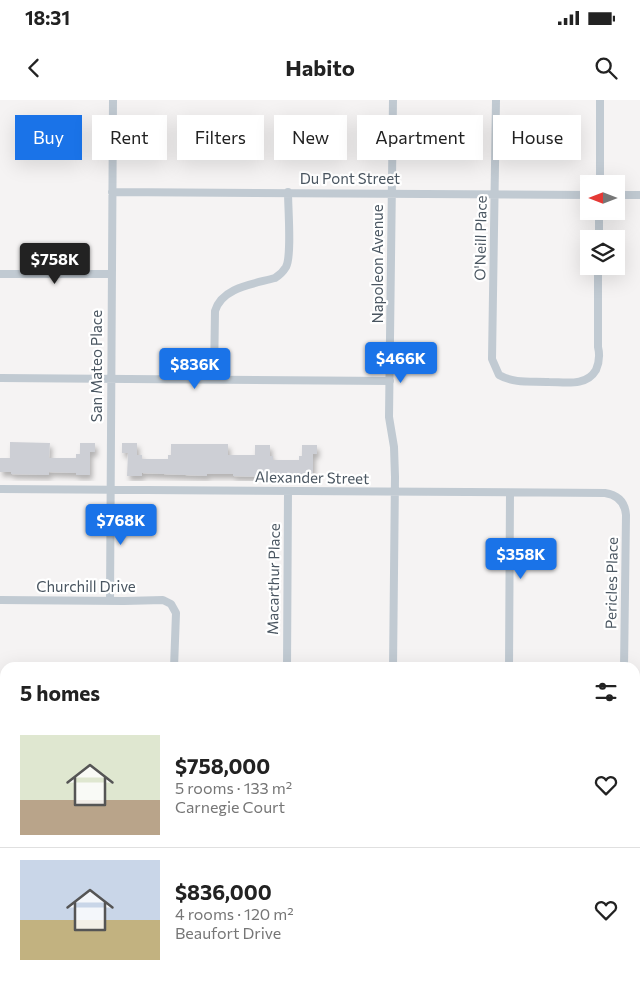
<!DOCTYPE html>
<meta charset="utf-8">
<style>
body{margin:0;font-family:Commissioner,sans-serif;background:#f6f6f6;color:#222;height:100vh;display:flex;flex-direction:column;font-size:19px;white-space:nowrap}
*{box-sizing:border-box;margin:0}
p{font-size:16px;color:#767676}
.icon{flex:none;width:28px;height:28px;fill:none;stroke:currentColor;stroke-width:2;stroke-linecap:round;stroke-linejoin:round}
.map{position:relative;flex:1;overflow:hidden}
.details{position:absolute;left:0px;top:562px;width:640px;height:321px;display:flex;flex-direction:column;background:#fff;border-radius:15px 15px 0 0;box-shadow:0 5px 20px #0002}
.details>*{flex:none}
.top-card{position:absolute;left:15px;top:15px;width:610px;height:45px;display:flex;gap:10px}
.needle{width:32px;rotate:270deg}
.controls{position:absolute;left:580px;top:75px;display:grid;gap:10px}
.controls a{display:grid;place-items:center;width:45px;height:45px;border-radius:0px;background:#fff;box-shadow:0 5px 20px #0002;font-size:25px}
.price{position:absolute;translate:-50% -42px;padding:0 11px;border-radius:5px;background:#1a73e8;color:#fff;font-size:16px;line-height:32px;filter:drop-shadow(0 1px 2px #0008)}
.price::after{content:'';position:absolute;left:50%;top:30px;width:15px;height:11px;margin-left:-8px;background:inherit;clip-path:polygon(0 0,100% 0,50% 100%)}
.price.selected{background:#222;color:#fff}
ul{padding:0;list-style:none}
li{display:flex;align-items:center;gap:15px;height:125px;padding:0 20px}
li+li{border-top:1px solid #e0e0e0}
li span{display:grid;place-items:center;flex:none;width:140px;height:100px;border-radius:0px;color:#555}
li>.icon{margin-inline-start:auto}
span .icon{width:60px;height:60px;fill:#fffc;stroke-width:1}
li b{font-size:21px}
h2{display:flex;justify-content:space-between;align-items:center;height:60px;padding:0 20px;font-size:21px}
.tag{padding:0 18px;border-radius:0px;background:#fff;box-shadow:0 5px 20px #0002;font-size:18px;line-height:45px}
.tag.selected{background:#1a73e8;color:#fff}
.status{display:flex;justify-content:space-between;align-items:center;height:35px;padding:0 25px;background:#fff;direction:ltr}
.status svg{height:14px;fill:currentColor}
header{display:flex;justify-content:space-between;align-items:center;height:65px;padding:0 20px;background:#fff;font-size:22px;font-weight:700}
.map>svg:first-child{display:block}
.green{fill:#c3f1d5}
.building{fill:#cdcfd5;filter:url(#shadow)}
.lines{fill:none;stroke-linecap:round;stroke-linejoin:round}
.minor{stroke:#c1cad2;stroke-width:8}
.secondary{stroke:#c1cbd6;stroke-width:11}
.primary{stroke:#b3c2d1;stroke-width:12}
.labels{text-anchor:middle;stroke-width:4.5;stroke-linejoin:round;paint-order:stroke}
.street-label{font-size:15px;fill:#4a5661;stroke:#fff}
</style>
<div class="status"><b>18:31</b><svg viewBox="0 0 49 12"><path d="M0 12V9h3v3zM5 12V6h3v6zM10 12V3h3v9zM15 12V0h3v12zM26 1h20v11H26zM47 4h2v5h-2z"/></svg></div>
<header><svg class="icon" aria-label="back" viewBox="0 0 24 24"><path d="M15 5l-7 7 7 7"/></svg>Habito<svg class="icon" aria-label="search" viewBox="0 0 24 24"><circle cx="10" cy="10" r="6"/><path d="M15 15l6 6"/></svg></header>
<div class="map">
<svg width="640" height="883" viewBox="0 0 640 883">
<defs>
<filter id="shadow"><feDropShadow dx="2.5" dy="4.5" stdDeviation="2.5" flood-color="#0004"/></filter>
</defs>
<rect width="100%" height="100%" fill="#f5f3f3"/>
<path class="green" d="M180,879H308L304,883H184Z"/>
<path class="building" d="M10,342L50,343L49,358H76V354H80V343H95V352H90V375H76V373L49,372V375L11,374V372H0V358H10Z
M122,343H137V355H142V359H168V355H171V344H228V355H255V345H270V356H273V360H299V356H302V345H317V354H313V377H299V375L272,374V377L233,376V374H207V376L142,373V376H127L128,353H122Z"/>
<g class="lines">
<path class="minor" d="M393,0L389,317L394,347L395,377L393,568
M496,0L492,259L499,275C515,284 531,281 549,282C565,282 586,287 596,270C599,263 600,255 598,247V166
M600,84V0
M112,92L589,95
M616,95H640
M599,139V111
M0,174H111
M0,278L390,281
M214,279L215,211C222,187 254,184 275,178C280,175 283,172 286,167C292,156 288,108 288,92
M0,389L605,393C618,395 625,402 626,415L624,568
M0,500L124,501L163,500L171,504L176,513L174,568
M110,501L113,0
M287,568L288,391
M509,568L510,393
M0,611H5
M0,731H5
M136,883L137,879"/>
<path class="secondary" d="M0,753H5
M0,773H5
M635,777H640
M635,798H640"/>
<path class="primary" d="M635,596L640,591
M635,639L640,634
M330,883L335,879
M375,883L380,879"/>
</g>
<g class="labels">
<g class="street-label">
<text x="350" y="84">Du Pont Street</text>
<text transform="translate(481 138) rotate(-89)" y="5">O'Neill Place</text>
<text transform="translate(378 164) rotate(-90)" y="5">Napoleon Avenue</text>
<text transform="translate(97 266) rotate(-90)" y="5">San Mateo Place</text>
<text transform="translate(312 378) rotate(1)" y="5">Alexander Street</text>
<text transform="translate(274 479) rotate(-89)" y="5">Macarthur Place</text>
<text transform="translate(612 483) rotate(-89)" y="5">Pericles Place</text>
<text x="86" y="492">Churchill Drive</text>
</g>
</g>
</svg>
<div class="controls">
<a><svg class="needle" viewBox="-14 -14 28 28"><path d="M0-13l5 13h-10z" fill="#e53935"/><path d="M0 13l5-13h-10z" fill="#767676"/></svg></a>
<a><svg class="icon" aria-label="layers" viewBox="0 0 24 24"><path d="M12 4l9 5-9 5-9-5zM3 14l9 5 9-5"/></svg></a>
</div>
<b class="price selected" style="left:55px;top:185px">$758K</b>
<b class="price" style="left:401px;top:284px">$466K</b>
<b class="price" style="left:195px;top:290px">$836K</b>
<b class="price" style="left:121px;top:446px">$768K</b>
<b class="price" style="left:521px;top:480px">$358K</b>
<div class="top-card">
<a class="tag selected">Buy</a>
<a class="tag">Rent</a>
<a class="tag">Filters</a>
<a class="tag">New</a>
<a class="tag">Apartment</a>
<a class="tag">House</a>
</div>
<section class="details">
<h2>5 homes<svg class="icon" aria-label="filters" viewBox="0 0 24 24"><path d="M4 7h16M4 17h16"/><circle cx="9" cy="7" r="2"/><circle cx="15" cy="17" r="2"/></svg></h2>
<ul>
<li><span style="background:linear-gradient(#dfe7d0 65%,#b9a48a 0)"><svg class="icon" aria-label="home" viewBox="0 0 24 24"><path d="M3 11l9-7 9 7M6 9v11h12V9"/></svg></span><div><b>$758,000</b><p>5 rooms · 133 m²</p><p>Carnegie Court</p></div><svg class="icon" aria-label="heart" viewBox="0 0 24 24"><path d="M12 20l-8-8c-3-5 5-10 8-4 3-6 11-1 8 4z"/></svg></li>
<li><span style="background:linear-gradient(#c9d6e8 60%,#c2b280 0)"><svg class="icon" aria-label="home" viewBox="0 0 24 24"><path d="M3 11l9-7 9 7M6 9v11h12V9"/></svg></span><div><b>$836,000</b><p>4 rooms · 120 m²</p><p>Beaufort Drive</p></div><svg class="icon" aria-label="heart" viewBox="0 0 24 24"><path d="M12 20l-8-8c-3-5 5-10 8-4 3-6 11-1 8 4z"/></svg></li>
</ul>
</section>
</div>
